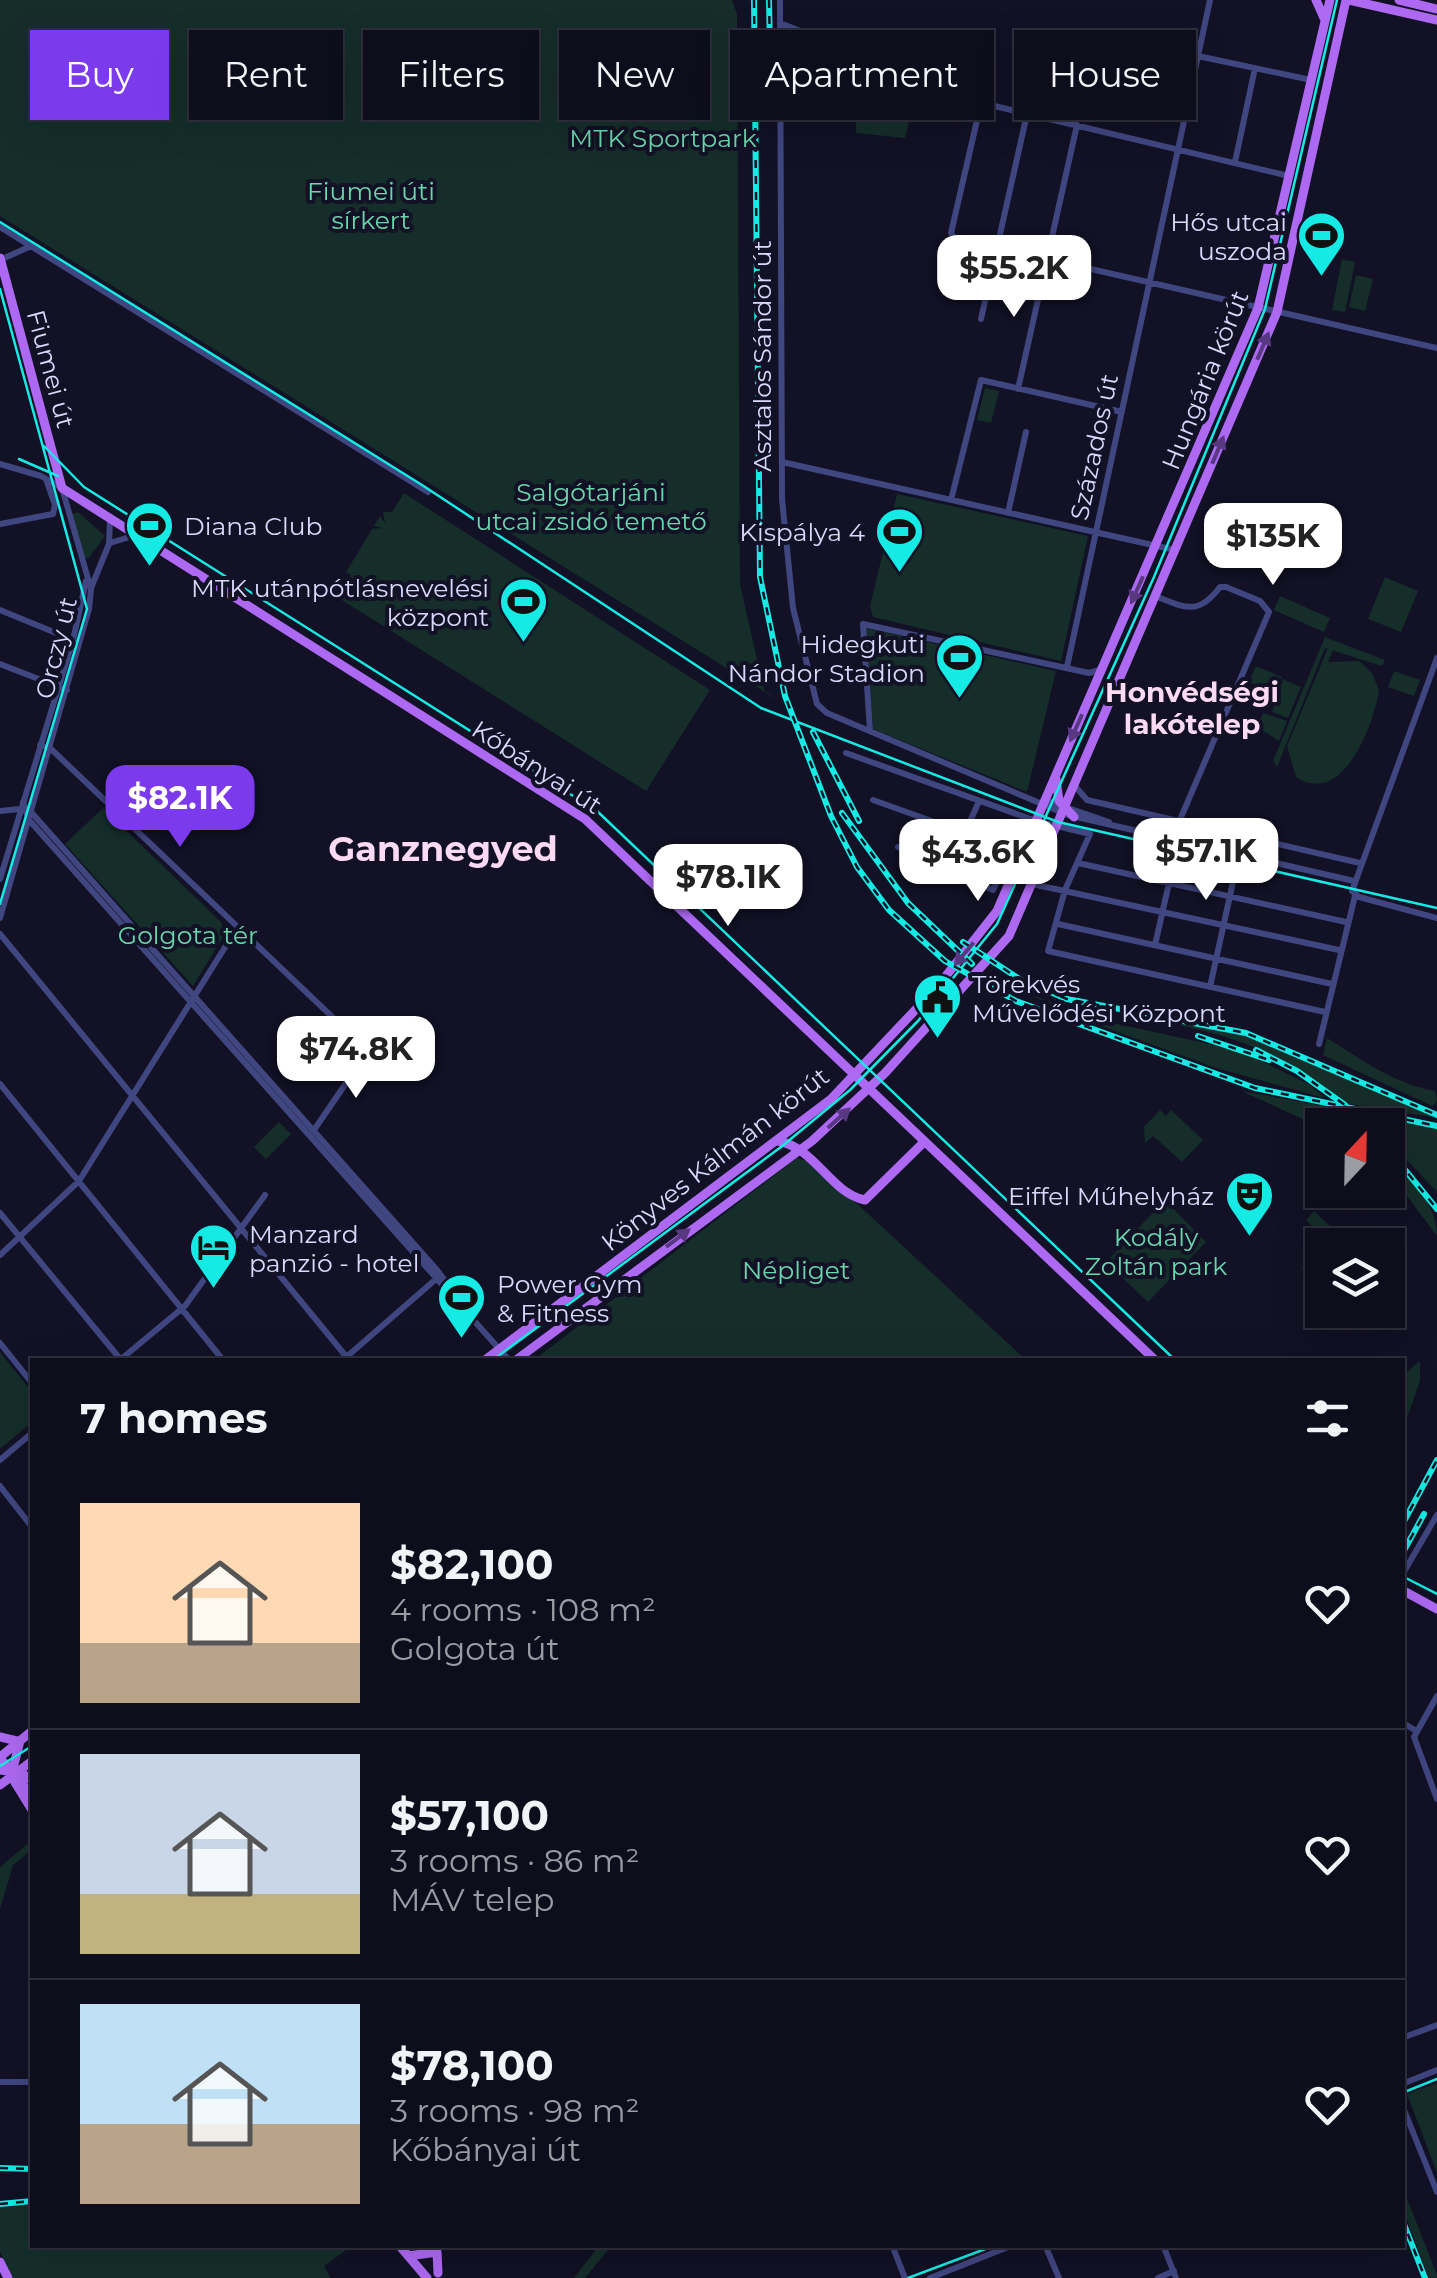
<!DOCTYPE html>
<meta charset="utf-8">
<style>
body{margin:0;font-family:Montserrat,sans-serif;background:#1c1b29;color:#f1f3f6;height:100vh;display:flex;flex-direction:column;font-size:38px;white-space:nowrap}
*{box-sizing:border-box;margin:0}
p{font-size:32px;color:#9b9ca3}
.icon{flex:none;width:55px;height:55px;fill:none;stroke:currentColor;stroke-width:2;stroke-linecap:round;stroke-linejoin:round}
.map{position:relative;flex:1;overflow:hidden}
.side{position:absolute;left:30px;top:1358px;width:1375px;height:890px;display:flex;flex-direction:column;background:#0e0d1c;border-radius:0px;box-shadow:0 10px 40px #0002,0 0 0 2px #2e2d3b}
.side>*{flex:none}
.guide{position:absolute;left:30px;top:30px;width:1378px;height:90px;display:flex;gap:20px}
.needle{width:65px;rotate:22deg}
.fabs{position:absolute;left:1305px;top:1108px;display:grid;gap:20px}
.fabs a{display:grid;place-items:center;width:100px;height:100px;border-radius:0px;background:#0e0d1c;box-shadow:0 10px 40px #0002,0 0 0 2px #2e2d3b;font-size:50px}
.price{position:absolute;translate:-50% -85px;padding:0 22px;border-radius:20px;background:#fff;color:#222;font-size:32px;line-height:65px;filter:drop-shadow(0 2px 5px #0008)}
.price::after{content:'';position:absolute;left:50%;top:60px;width:30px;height:22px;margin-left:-15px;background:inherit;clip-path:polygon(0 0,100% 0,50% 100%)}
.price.active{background:#7c3aed;color:#fff}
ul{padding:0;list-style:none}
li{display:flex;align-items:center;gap:30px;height:250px;padding:0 50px}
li+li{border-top:2px solid #2e2d3b}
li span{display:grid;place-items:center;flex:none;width:280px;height:200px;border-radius:0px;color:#555}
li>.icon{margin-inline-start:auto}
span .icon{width:120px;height:120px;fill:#fffc;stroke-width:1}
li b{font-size:42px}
h2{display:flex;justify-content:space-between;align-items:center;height:120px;padding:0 50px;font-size:42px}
.pill{padding:0 35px;border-radius:0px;background:#0e0d1c;box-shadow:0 10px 40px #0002,0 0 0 2px #2e2d3b;font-size:35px;line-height:90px}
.pill.active{background:#7c3aed;color:#fff}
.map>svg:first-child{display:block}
.green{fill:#152e2a}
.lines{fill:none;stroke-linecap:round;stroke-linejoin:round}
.minor{stroke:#404680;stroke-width:6}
.major{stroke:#ad69f2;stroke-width:9}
.tram{stroke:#15ebe4;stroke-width:2.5}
.rail-casing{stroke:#15ebe4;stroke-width:6}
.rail{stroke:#121125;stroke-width:2.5;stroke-dasharray:8;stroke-linecap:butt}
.oneway{fill:#583981}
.labels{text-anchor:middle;stroke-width:8;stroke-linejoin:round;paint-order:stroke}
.park-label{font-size:25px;fill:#6ad6ad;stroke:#121125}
.poi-label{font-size:25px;fill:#d8d9fc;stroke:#121125;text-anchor:end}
.street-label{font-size:25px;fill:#d8d9fc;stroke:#121125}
.neighbourhood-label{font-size:28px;font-weight:bold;fill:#fcdaf4;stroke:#121125}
.district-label{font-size:35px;font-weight:bold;fill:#fcdaf4;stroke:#121125}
</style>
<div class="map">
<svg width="1437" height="2278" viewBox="0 0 1437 2278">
<rect width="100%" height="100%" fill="#121125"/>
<path class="green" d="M0,0H732L737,14L740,584L764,690L781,702L0,216Z
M891,81L916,92L905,138L856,133V96L884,107Z
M1342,259L1355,262L1345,312L1332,310Z
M1356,275L1373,279L1365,311L1349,307Z
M985,388L999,391L991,423L977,420Z
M404,493L710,690L646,791L337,597L351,575L346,572L372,529L382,528L374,526L380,516L385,523L383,512H392Z
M897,494L1088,536L1061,661L873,617L870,606Z
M78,512L105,536L88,559L84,557L71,514Z
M1385,577L1418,591L1401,632L1368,619Z
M1280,596L1330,618L1324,632L1274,610Z
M866,628L1056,671L1027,792L873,729Z
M1325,637L1385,660L1382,666L1325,648L1277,767L1273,761Z
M1328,648L1333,650L1328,662L1359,661L1372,673L1379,690C1374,724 1343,808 1296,777L1287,746Z
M1256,666L1282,677L1275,693L1249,682Z
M1394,671L1420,680L1414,696L1388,687Z
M1283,679L1301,687L1288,718L1272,712Z
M1263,713L1287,721L1279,741L1257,727Z
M103,808L222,923L223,937L193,986L65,844Z
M966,841L1005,858L993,888L952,870Z
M1031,995L1109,1022L1241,1051L1310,1085L1355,1125L1322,1128L1242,1091L1334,1108L1324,1098L1216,1068L1074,1016Z
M1112,1012L1246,1035L1437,1118L1349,1104L1359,1113L1437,1128V1192L1388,1140V1125H1371C1278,1043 1230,1034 1112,1012Z
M1327,1038C1362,1060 1395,1084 1435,1091L1437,1101L1432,1106L1323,1055Z
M1160,1110L1166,1116L1171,1110L1203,1140L1182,1162L1153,1136L1145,1143L1144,1127Z
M279,1122L291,1134L266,1159L254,1147Z
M1388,1156C1410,1178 1437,1203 1437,1236L1388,1171Z
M797,1158L812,1162L1026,1360H534Z
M1165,1200L1206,1242L1148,1302L1106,1262Z
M1314,1211L1332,1228L1334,1238L1297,1273L1326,1239L1306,1220Z
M0,1352L32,1392V1422L0,1449Z
M1420,1361V1381L1403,1429V1375Z
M32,1840V1850L13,1865L0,1909V1867Z
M1437,2083V2173L1407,2094Z
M1403,2188L1437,2275V2278H1429L1403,2209Z
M32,2203V2245H353L324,2266L331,2278H13L0,2252V2206Z
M612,2245L585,2278H574L598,2247Z"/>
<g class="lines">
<path class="minor" d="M780,0L782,499L793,608L817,704L827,713L1068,815L1354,881
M780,23L986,104L1289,176
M1198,56L1311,80
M981,103L951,233L955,238L1437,348
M1235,162L1255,68
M0,227L428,492
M0,260L31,246
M981,319L1027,114
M1018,389L1077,125
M782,462L1175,550
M0,464L41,476L62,488L91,589L89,609L0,918
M951,500L981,380L1122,412
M1008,513L1026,432
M0,524L53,514L55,505L46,479
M110,543L136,535
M91,588L109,544L110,519
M1155,596C1186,608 1198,616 1220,587H1226L1260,601L1269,612L1179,822
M0,610L73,640
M1437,658L1352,891L1359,897L1437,918
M0,664L67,690
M1067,667L1210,0
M870,731L863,624L1089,673L1103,669
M40,745L50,748L368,1051L314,1130
M846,753L1036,821L1090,834L1065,890L1048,951L1325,1012
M1075,786L1087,800L1360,863
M873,800L965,833
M1045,800L1109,822
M979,801L948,872L993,890L1009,857
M23,802L29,820L509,1360
M0,811L20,809
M31,812L437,1270L465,1307
M963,837L1010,857
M898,847L951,865
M1078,863L1346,922
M0,879L73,640L86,581
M1032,884L1339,950
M1058,924L1332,984
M0,934L349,1360
M1155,945L1169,883
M1210,987L1236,868
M1319,1044L1355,896
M0,1084L223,1360
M0,1213L121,1360
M0,1255L79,1181L237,928
M0,1343L32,1383
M120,1360L185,1306L265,1195
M343,1360L436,1279
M0,1460L32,1433
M0,1486L32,1527
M1402,1575L1437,1515
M1437,1696L1414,1737L1437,1799
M1402,1722L1416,1731
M1402,2038L1437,2025
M0,2082H32
M1402,2084L1437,2070
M1402,2105L1437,2192
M892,2245L905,2278
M1045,2245L1059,2278
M1163,2245L1176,2278
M930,2278L1013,2245
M1158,2278L1174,2271"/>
<path class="major" d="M1316,0L1324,18
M1349,0L1437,20
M1399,0L1437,9
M0,258L62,488L585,819L1155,1360
M1056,779L1059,801L1074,817
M778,1141C816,1148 830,1193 865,1200L923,1143
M485,1360L831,1099L938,986L997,911L1258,308L1330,0
M516,1360L812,1141L885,1073L1009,936L1277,312L1346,0
M1402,1590L1437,1609
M0,1737L17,1741
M20,1741L11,1776L32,1810
M0,1757L32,1731
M0,1758L32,1796
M0,1770L22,1773L32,1781
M0,1785L32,1761
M399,2245L427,2278
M408,2256L437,2252L438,2273
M0,2262L8,2278"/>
<path class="tram" d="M0,222L422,485L761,708L1058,822L1437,908
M0,289L87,609L0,904
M44,446L84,487L597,811L1175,1360
M19,459L58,476
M493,1360L781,1147L850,1090L918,1021L997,924L1154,577L1265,309L1337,0
M1402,1576L1437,1594
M0,1766L32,1746
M1402,2093L1437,2079
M908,2278L996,2245"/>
<defs>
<path id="rail" d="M754,0L760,577L785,696L831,816L857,867L889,910L945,961L1016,1001L1255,1088L1437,1126
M769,0L770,48
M813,732L859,821
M842,813L908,903L972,964
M963,942L1021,980L1067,999L1246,1033L1437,1115
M1198,1036L1269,1060
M1256,1050L1297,1071L1345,1105
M1388,1149L1437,1209
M1402,1525L1437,1460
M1402,1554L1424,1514
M0,2168L32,2169
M0,2204L32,2201
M1402,2219L1425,2278"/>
</defs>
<use href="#rail" class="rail-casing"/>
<use href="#rail" class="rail"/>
</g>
<defs><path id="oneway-solid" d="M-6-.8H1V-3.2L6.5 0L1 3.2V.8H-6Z" transform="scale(2.5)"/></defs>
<g class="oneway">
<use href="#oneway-solid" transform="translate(1263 346) rotate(-67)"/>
<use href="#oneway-solid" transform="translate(1218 450) rotate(-67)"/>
<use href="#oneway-solid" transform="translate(1137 590) rotate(114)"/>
<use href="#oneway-solid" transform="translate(1076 728) rotate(114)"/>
<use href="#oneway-solid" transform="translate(964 954) rotate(130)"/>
<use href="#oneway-solid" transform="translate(839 1118) rotate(-42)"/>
<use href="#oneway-solid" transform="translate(678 1238) rotate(-37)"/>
</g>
<defs>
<symbol id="stadium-pin" viewBox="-11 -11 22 30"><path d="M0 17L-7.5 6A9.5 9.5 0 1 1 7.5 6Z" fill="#15ebe4" stroke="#121125"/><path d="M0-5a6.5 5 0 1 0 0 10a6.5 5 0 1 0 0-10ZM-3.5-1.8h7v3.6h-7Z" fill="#111"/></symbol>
<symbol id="civic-pin" viewBox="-11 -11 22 30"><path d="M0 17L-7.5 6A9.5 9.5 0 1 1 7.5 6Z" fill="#15ebe4" stroke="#121125"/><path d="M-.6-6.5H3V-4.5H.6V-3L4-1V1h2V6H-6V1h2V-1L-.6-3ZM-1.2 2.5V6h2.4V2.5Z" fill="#111"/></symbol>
<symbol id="theatre-pin" viewBox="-11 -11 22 30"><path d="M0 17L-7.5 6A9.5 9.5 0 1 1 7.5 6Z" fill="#15ebe4" stroke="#121125"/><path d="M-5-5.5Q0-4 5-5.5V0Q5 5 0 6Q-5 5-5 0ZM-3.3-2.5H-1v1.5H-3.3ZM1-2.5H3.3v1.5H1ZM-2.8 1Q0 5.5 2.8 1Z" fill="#111"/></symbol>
<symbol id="hotel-pin" viewBox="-11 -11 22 30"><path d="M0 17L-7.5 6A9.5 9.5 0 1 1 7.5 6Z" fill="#15ebe4" stroke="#121125"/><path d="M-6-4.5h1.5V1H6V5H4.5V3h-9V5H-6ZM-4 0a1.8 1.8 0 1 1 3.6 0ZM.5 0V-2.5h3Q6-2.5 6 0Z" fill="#111"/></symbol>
</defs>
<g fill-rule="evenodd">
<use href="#stadium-pin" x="1294" y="208" width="55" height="75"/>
<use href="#stadium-pin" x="122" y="498" width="55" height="75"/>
<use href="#stadium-pin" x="872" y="504" width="55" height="75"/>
<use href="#stadium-pin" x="496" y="574" width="55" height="75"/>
<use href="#stadium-pin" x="932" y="630" width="55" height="75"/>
<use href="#civic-pin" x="910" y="970" width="55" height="75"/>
<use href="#theatre-pin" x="1222" y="1168" width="55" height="75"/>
<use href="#hotel-pin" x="186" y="1220" width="55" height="75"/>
<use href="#stadium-pin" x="434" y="1270" width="55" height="75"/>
</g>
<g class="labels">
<g class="park-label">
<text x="663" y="147">MTK Sportpark</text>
<text x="371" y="200">Fiumei úti<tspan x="371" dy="29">sírkert</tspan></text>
<text x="591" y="501">Salgótarjáni<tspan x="591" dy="29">utcai zsidó temető</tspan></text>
<text x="188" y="944">Golgota tér</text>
<text x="1156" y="1246">Kodály<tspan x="1156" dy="29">Zoltán park</tspan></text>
<text x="796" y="1279">Népliget</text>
</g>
<g class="poi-label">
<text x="1287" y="231">Hős utcai<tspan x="1287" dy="29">uszoda</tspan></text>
<text x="184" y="535" text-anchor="start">Diana Club</text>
<text x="865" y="541">Kispálya 4</text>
<text x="489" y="597">MTK utánpótlásnevelési<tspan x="489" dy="29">központ</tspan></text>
<text x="925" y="653">Hidegkuti<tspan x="925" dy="29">Nándor Stadion</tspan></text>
<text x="972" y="993" text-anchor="start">Törekvés<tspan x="972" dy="29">Művelődési Központ</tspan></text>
<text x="1214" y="1205">Eiffel Műhelyház</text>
<text x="249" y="1243" text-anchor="start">Manzard<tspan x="249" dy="29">panzió - hotel</tspan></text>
<text x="497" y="1293" text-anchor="start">Power Gym<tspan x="497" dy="29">&amp; Fitness</tspan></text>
</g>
<g class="street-label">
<text transform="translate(762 356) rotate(-90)" y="9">Asztalos Sándor út</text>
<text transform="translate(51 369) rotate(75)" y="9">Fiumei út</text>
<text transform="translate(1205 380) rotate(-68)" y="9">Hungária körút</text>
<text transform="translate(1094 447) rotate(-78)" y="9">Százados út</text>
<text transform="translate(56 648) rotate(-76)" y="9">Orczy út</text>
<text transform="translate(537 767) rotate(33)" y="9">Kőbányai út</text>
<text transform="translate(715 1159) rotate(-38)" y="9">Könyves Kálmán körút</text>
</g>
<g class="neighbourhood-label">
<text x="1192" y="702">Honvédségi<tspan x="1192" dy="32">lakótelep</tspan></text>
</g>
<g class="district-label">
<text x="443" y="861">Ganznegyed</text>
</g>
</g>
</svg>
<div class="fabs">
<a><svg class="needle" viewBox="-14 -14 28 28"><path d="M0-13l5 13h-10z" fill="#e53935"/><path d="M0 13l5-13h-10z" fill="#9b9ca3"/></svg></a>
<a><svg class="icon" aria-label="layers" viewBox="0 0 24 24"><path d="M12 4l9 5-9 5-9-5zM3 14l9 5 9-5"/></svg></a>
</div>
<b class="price" style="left:1014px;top:320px">$55.2K</b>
<b class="price" style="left:1273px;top:588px">$135K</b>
<b class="price active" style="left:180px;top:850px">$82.1K</b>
<b class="price" style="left:1206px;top:903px">$57.1K</b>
<b class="price" style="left:978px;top:904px">$43.6K</b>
<b class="price" style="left:728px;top:929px">$78.1K</b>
<b class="price" style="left:356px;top:1101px">$74.8K</b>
<div class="guide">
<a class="pill active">Buy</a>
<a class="pill">Rent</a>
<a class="pill">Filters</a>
<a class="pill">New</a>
<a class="pill">Apartment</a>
<a class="pill">House</a>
</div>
<section class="side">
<h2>7 homes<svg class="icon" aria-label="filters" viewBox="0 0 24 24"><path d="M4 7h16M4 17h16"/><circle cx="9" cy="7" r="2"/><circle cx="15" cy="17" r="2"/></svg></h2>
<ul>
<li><span style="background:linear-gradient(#ffd9b3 70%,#b9a48a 0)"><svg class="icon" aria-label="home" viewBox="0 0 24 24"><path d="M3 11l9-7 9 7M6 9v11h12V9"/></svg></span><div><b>$82,100</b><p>4 rooms · 108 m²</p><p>Golgota út</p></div><svg class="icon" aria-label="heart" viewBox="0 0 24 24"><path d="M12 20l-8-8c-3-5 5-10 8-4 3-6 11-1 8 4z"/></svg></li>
<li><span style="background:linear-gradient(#c9d6e8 70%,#c2b280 0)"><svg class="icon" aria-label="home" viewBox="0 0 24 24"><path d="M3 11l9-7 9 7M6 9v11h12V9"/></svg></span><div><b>$57,100</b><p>3 rooms · 86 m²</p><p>MÁV telep</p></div><svg class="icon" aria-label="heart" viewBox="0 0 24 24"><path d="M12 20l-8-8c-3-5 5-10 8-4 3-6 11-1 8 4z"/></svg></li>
<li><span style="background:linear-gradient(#bfe0f5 60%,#b9a48a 0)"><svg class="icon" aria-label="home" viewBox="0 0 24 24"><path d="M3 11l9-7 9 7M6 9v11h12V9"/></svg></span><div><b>$78,100</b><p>3 rooms · 98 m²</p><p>Kőbányai út</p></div><svg class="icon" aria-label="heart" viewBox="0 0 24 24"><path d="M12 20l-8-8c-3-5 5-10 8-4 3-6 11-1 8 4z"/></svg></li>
</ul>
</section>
</div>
